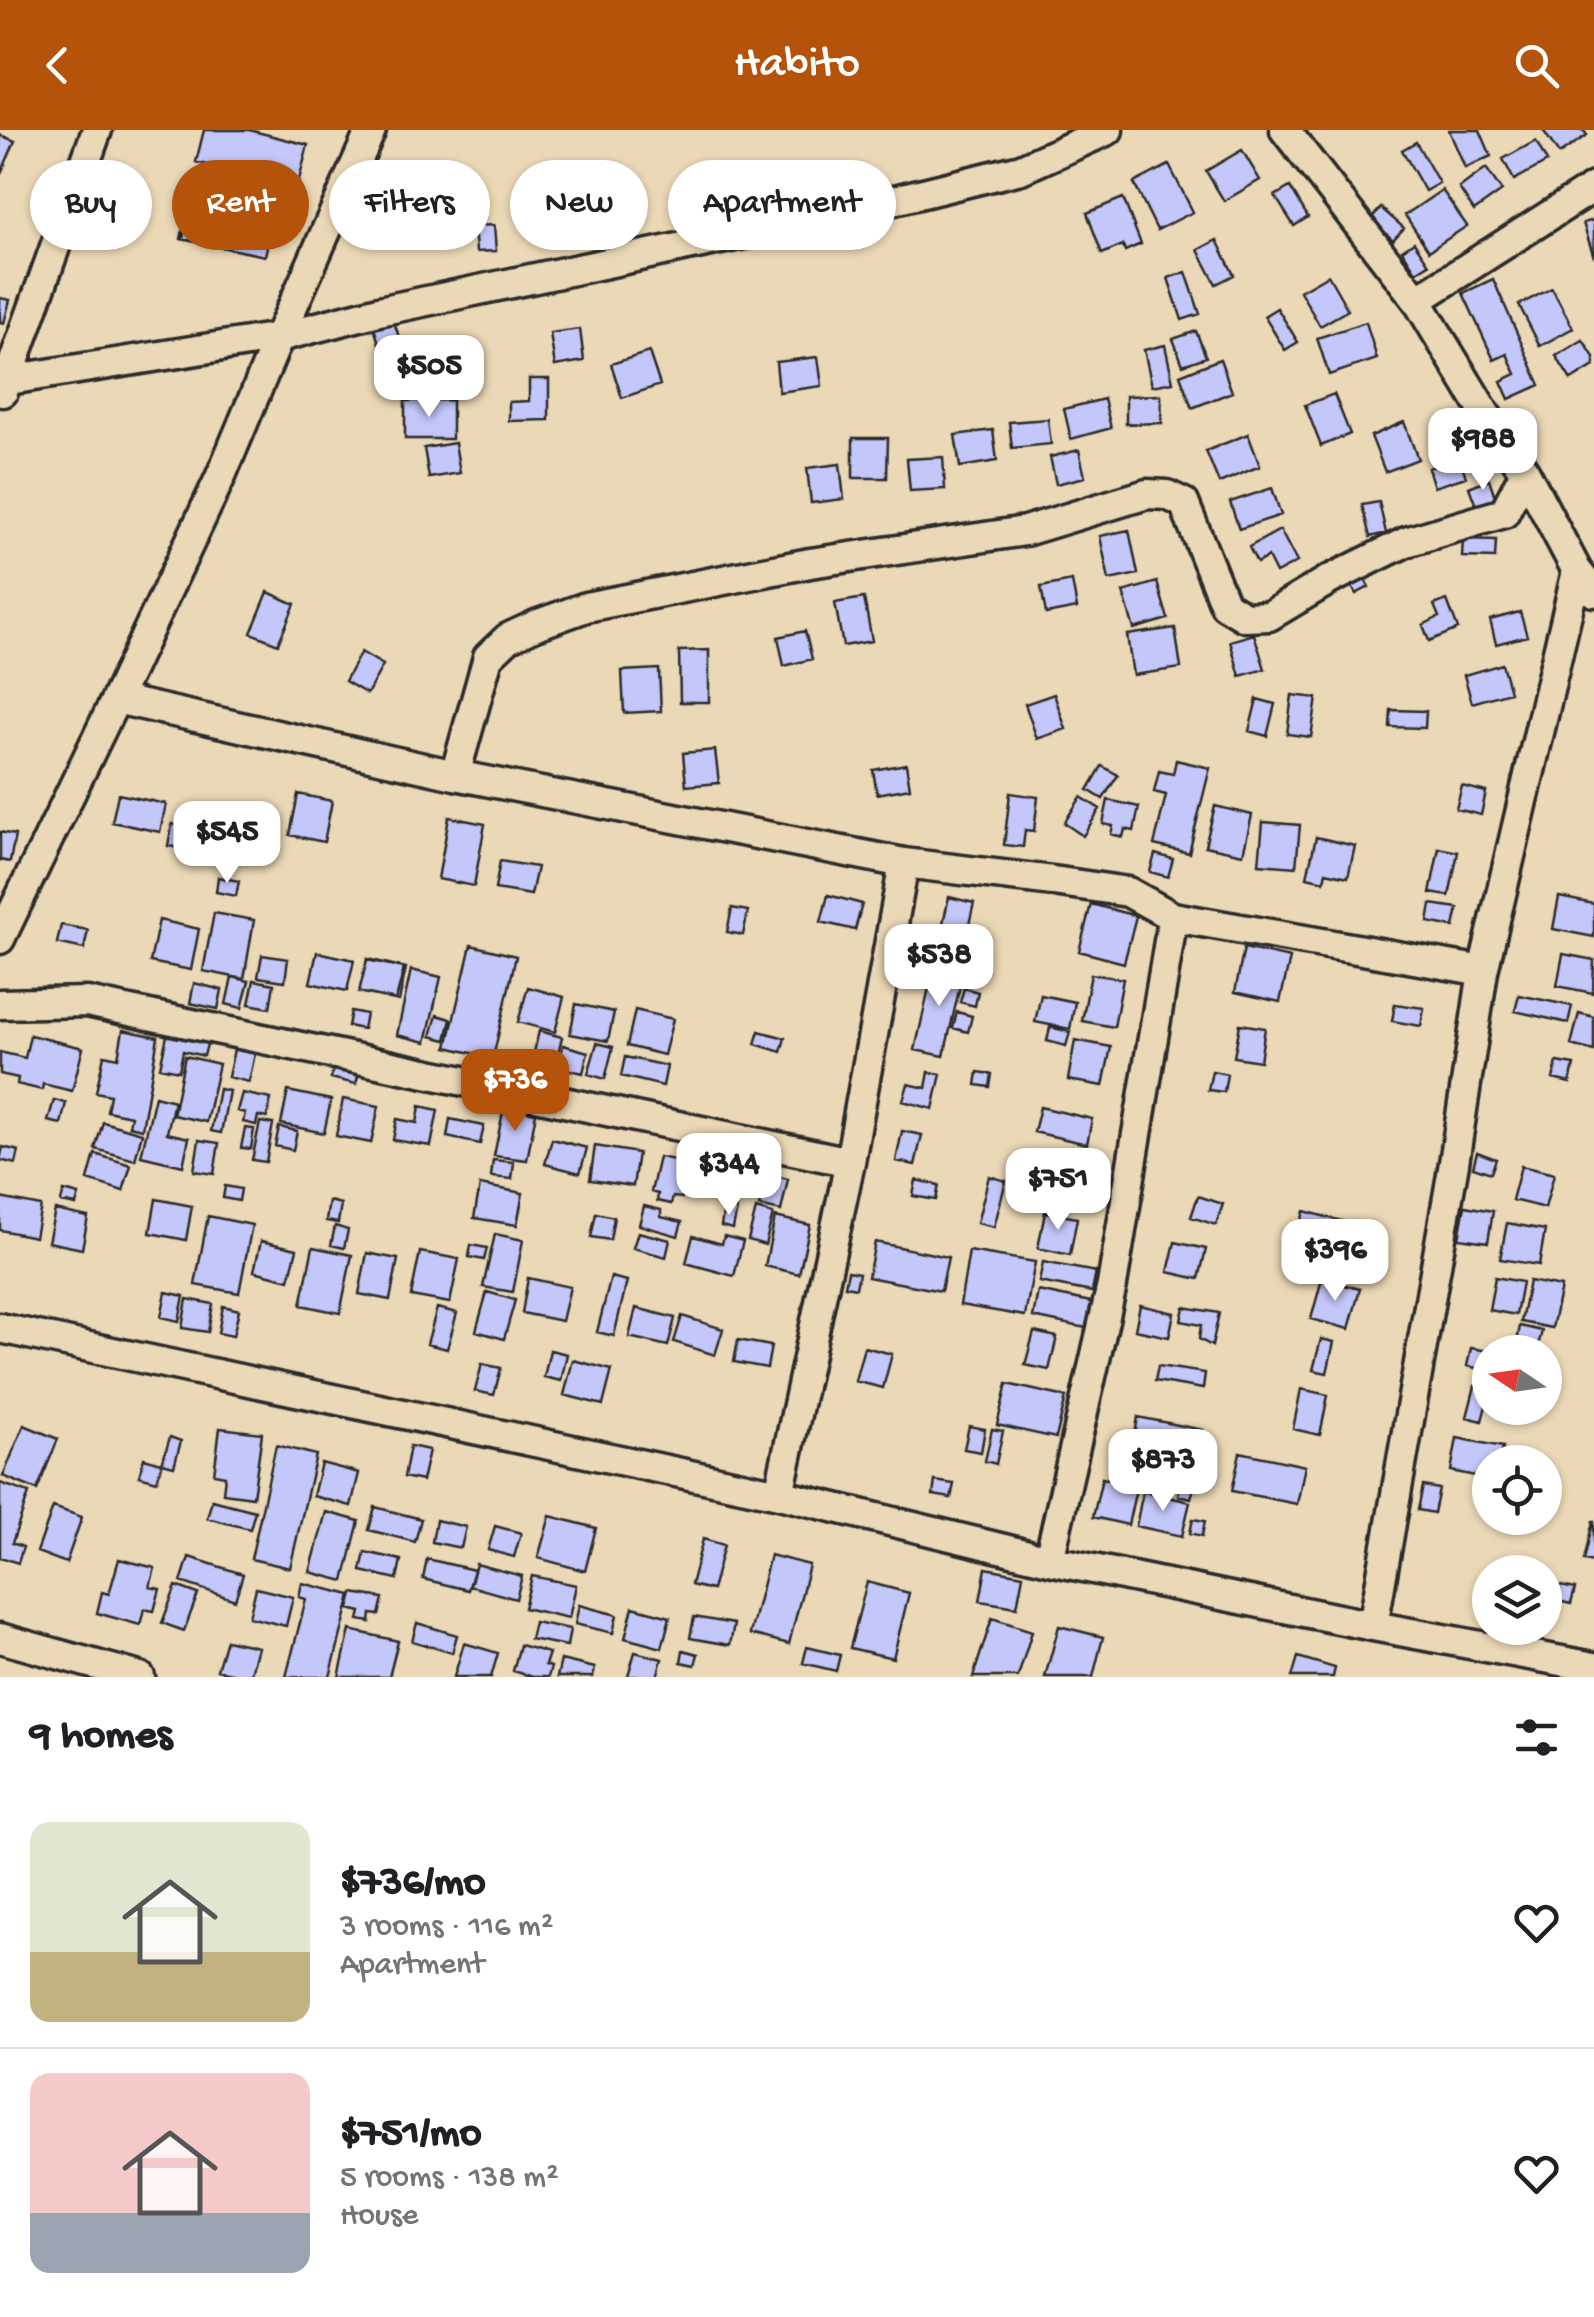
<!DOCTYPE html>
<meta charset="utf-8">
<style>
body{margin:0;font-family:"Gochi Hand",sans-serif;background:#f6f6f6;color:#202124;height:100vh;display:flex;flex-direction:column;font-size:38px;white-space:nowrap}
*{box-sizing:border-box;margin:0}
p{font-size:32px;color:#757577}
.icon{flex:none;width:55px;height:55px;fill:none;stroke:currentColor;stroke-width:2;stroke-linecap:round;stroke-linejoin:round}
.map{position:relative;height:1547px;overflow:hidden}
.drawer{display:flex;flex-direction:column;background:#fff;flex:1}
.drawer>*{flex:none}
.banner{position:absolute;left:30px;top:30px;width:1000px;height:90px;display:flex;gap:20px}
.needle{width:65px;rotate:283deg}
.controls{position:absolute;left:1472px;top:1205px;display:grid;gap:20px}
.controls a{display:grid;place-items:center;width:90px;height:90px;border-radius:50%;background:#fff;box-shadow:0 2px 8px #0004;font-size:50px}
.price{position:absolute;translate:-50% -85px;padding:0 22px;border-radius:20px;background:#fff;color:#222;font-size:32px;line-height:65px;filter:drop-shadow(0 2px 5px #0008)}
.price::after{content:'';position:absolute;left:50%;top:60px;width:30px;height:22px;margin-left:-15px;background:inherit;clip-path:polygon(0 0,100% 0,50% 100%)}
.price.on{background:#b45309;color:#fff}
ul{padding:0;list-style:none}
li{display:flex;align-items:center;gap:30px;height:250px;padding:0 30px}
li+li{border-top:2px solid #e0e0e0}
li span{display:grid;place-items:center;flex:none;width:280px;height:200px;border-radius:20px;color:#555}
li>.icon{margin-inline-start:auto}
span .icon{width:120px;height:120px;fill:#fffc;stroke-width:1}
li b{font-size:42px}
h2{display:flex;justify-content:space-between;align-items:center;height:120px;padding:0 30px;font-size:42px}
.tag{padding:0 35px;border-radius:45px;background:#fff;box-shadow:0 2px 8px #0004;font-size:35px;line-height:90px}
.tag.on{background:#b45309;color:#fff}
header{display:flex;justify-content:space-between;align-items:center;height:130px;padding:0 30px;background:#b45309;color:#fff;font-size:45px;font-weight:600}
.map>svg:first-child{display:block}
.building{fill:#c4c7f9;stroke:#2b2b2b;stroke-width:2.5}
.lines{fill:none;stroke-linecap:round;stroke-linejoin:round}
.minor-casing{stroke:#2b2b2b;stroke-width:35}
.minor{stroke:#ebd8b6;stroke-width:28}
</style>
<header><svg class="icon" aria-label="back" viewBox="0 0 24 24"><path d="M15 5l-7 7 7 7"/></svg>Habito<svg class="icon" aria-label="search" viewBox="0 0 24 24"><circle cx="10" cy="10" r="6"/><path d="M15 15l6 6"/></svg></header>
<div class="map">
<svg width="1594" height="1547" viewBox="0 0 1594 1547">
<rect width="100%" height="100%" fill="#ebd8b6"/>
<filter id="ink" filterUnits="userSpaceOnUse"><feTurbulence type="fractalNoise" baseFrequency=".01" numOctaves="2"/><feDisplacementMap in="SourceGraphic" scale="20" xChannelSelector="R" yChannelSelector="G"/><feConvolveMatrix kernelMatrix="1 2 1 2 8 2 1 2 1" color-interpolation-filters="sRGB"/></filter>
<g filter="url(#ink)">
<path class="building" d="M204,0H249L308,15L297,58L196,32Z
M1449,0H1480L1491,26L1465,38Z
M1543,0H1583L1587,5L1559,24Z
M0,5L15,11L0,46Z
M1536,11L1547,32L1514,50L1503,29Z
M1416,12L1439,53L1425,61L1402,20Z
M1242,20L1260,50L1224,71L1206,41Z
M1169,35L1193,82L1157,100L1134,53Z
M1486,38L1502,61L1474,81L1459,58Z
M431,47L435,80L393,85L389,52Z
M1290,57L1308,87L1294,96L1275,66Z
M1442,60L1467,96L1429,121L1405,85Z
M191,61L275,78L265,126L181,109Z
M193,61L275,78L265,126L183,109Z
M1123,68L1141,114L1125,121L1123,115L1102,124L1087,83Z
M1381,78L1404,98L1393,110L1370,89Z
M1594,90V127L1583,93Z
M494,95L496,121L476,122L474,96Z
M1217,110L1234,145L1216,154L1198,120Z
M1414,112L1429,134L1416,142L1402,120Z
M1186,142L1200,184L1182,190L1168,148Z
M1328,145L1348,180L1320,196L1300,161Z
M1493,149L1540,255L1509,269L1501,251L1516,244L1507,224L1494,230L1463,163Z
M1552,158L1573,198L1540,216L1519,175Z
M0,168L10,170L4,193L0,192Z
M1277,178L1298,212L1285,220L1264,186Z
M393,189L410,240L390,246L373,195Z
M1366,192L1377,229L1329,245L1317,208Z
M580,199L584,231L555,236L550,203Z
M1196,201L1206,227L1183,235L1173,209Z
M1583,210L1594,227V236L1571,250L1556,226Z
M1165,215L1173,252L1152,256L1144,220Z
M649,222L660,255L622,268L611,234Z
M818,227L822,256L779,262L776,232Z
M1220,229L1232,262L1192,278L1180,245Z
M529,249H549V290L509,291V272L529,271Z
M1334,264L1350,304L1321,316L1305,275Z
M1161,265L1162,293L1126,294V266Z
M1104,269L1111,298L1071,309L1064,279Z
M452,270V309H405V271Z
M1048,289L1051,314L1012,318L1009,292Z
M1404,292L1418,329L1385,342L1371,306Z
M993,300L997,331L960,337L955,305Z
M1248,304L1260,336L1219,353L1206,321Z
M853,308H888L887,348H853Z
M455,313L460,343L429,348L424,318Z
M1079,320L1085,347L1056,354L1050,327Z
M943,327L945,359L910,361L907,329Z
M1460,328L1466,347L1434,357L1428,338Z
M840,334L844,369L811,373L807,338Z
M1489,349L1496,369L1476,376L1469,357Z
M1272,358L1281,385L1239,399L1230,372Z
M1379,372L1386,403L1370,407L1362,375Z
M1129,400L1138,444L1109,450L1100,406Z
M1280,400L1297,432L1276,443L1268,427L1257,433L1249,417Z
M1463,409L1496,410L1495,428L1462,427Z
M1363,446L1369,457L1356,464L1350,453Z
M1072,451L1077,478L1046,484L1041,457Z
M1157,452L1168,489L1134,499L1123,462Z
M268,462L295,474L278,514L251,503Z
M864,468L872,511L843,516L835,473Z
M1447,470L1458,499L1429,511L1423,495L1439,487L1434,475Z
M1520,482L1527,506L1496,514L1490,490Z
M1175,498L1181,538L1133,545L1127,505Z
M805,501L812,529L784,536L778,507Z
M1254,504L1265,539L1240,546L1230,511Z
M709,520V572H680L679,521Z
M361,522L383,535L367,564L345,551Z
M1502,534L1510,562L1472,573L1464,545Z
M659,539L661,581L624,583L622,541Z
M1054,564L1066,599L1037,609L1025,574Z
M1292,565L1317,568L1311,607L1287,604Z
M1257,569L1275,574L1267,606L1249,601Z
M1391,580L1426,581L1425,598L1390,597Z
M715,620L719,653L686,656L683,623Z
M1176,630L1210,638L1189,723L1154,715L1166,665L1154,662L1159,641L1173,644Z
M906,634L910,658L877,664L873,640Z
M1102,636L1118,645L1103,669L1088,660Z
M1462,656L1486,662L1481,685L1456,679Z
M1010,663L1038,667L1034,701L1025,700L1023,717L1004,715Z
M118,664L166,674L160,702L112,692Z
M298,664L332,671L324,712L290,705Z
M1081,667L1100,679L1083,706L1064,693Z
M1108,670L1139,677L1134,701L1125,699L1123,707L1111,704L1113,696L1103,694Z
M1215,676L1252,685L1243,724L1205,716Z
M449,687L485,694L474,756L438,749Z
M1263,692L1300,695L1296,737L1259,734Z
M172,694L213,702L209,723L168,716Z
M0,702L15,705L10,732L0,730Z
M1316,707L1355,716L1348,747L1326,742L1324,751L1307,747Z
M1439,718L1458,722L1449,766L1430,763Z
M1155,724L1173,729L1168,747L1150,742Z
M500,731L537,737L531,765L495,759Z
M218,747L239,751L236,766L216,762Z
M828,765L862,774L855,800L821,792Z
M949,767L974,773L967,803L942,797Z
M1559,767L1594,774V807L1553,799Z
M1091,774L1136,786L1124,833L1079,821Z
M1431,774L1458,778L1454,797L1428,792Z
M732,778L748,781L743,805L727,802Z
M214,783L254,790L244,849L203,841Z
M159,790L199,799L191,840L150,832Z
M61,795L88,800L84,819L57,813Z
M471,815L516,826L493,928L447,917Z
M1244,818L1290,828L1280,872L1235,862Z
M317,822L354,830L347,861L310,853Z
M1563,824L1594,830L1593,863L1557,856Z
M262,825L288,829L285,851L258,847Z
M367,829L406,838L399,871L359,862Z
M367,830L404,838L396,870L359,862Z
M935,831L964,838L944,926L915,920Z
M411,840L441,847L426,912L397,905Z
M1091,844L1123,849L1114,897L1082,891Z
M232,847L249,851L242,878L226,874Z
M254,850L274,854L270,878L249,874Z
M194,853L222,860L218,879L190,873Z
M528,857L564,867L555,902L518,892Z
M964,858L978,862L975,876L960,872Z
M1041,865L1075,872L1070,899L1035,892Z
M1519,865L1572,876L1568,893L1515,881Z
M576,874L614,882L608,911L570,904Z
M1395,874L1424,878L1421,896L1392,891Z
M635,880L673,889L664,925L627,916Z
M351,881L366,884L363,899L348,896Z
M957,882L972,886L968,902L953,898Z
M1579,883L1594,887V921L1571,915Z
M437,885L451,889L446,910L431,906Z
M1240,894L1265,898L1260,931L1234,927Z
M1050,897L1070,902L1066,916L1047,911Z
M123,900L158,907L142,999L129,996L131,986L107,981L110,965L96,962L104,925L118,928Z
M168,901L208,910L204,926L183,921L179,941L160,937Z
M539,901L562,907L555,936L532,931Z
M759,901L785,908L781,922L755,914Z
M30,905L83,918L72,961L43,954L42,960L17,954L18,948L0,944V922L25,928Z
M1075,910L1111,917L1103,956L1068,950Z
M597,913L613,917L605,949L588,944Z
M235,915L256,919L249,952L228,947Z
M563,915L588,922L583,943L558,937Z
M185,926L219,934L206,992L173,985Z
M625,927L667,936L663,956L621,946Z
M336,928L361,934L356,954L331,948Z
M1557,932L1574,935L1570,953L1553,949Z
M1212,941L1227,944L1224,962L1208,960Z
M929,942L941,944L933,979L903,971L908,954L926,958Z
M978,942L992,944L990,957L976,955Z
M219,959L229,961L221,1003L211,1001Z
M288,961L331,970L324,1003L281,994Z
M242,963L271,969L267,988L258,986L256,995L243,992L245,983L237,981Z
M155,966L174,971L167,1003L189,1008L183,1036L141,1026Z
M343,969L379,976L371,1013L336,1006Z
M54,970L66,973L61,994L48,991Z
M420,976L438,980L431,1016L393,1010L397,989L417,993Z
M504,977L536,983L527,1030L494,1026Z
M1040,977L1092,989L1087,1014L1034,1002Z
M450,989L484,996L480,1014L447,1007Z
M103,992L142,1003L135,1030L95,1019Z
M260,992L273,994L266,1032L252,1030Z
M279,997L297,1001L293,1020L275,1016Z
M245,998L254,999L251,1019L241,1018Z
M902,1001L922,1005L915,1035L896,1031Z
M552,1009L587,1018L580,1043L545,1034Z
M199,1010L219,1013L214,1044L194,1041Z
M595,1016L638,1023L633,1056L590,1050Z
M3,1017L19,1021L16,1034L0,1030Z
M1477,1022L1496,1029L1491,1043L1473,1037Z
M95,1024L131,1035L123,1061L88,1050Z
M1031,1026L1065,1032L1058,1066L1024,1059Z
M659,1027L690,1033L682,1068L673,1067L671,1074L657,1071L658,1064L651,1062Z
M493,1030L514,1032L512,1049L491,1047Z
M1521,1036L1554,1044L1545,1078L1512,1070Z
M767,1044L788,1049L781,1081L759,1076Z
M989,1046L1006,1051L994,1097L977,1093Z
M916,1050L939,1055L936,1070L913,1066Z
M480,1055L523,1063L517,1095L474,1088Z
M225,1056L241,1059L239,1071L223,1068Z
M64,1061L79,1065L76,1075L61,1072Z
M1198,1066L1223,1074L1216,1095L1191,1087Z
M0,1068L41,1076L35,1107L0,1100Z
M156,1069L192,1076L186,1110L150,1103Z
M329,1071L341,1074L338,1093L326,1091Z
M644,1076L661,1080V1087L682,1092L678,1106L639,1095Z
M1465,1076L1493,1081L1488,1112L1459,1108Z
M724,1077L737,1079L733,1099L721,1096Z
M756,1079L773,1084L765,1115L748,1110Z
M55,1080L88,1087L82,1119L48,1112Z
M1304,1081L1367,1098L1356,1138L1325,1130L1333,1102L1301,1093Z
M1045,1082L1077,1088L1070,1125L1038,1118Z
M596,1083L614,1087L610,1110L591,1107Z
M208,1086L252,1095L239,1163L195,1155Z
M775,1087L810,1095L799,1144L765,1136Z
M1507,1093L1545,1100L1539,1135L1500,1129Z
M335,1096L348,1100L344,1118L331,1115Z
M638,1102L670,1110L666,1127L633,1118Z
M495,1104L523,1110L513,1162L483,1157Z
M693,1106L722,1114L724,1106L743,1111L734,1146L686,1133Z
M261,1111L297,1119L289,1150L254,1141Z
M875,1112L948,1127L941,1161L868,1147Z
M1175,1112L1206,1119L1199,1149L1168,1142Z
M471,1115L487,1118L484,1130L469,1127Z
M313,1117L352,1125L340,1183L301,1175Z
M969,1121L1035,1132L1025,1186L960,1175Z
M420,1122L459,1129L450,1173L411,1166Z
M367,1123L398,1129L390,1170L359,1164Z
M1043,1132L1096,1142L1092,1162L1039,1152Z
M848,1141L859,1143L856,1158L845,1156Z
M611,1147L627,1151L614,1206L597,1202Z
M1495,1147L1522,1152L1516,1185L1489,1180Z
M528,1148L570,1157L562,1191L522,1183Z
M1322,1149L1360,1159L1349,1199L1311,1189Z
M1529,1151L1561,1157L1552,1198L1521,1192Z
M1038,1161L1091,1172L1086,1198L1033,1187Z
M166,1162L184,1166L179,1191L161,1187Z
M487,1162L515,1170L504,1209L476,1201Z
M187,1169L213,1174L208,1202L182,1198Z
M1140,1175L1174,1183L1169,1207L1135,1200Z
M223,1176L239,1180L233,1206L218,1203Z
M1184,1177L1219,1183L1212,1216L1199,1209L1201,1195L1181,1191Z
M437,1178L457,1183L447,1219L427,1214Z
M636,1178L675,1188L668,1216L629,1207Z
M682,1186L723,1199L715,1225L674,1212Z
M1520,1196L1542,1201L1538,1216L1517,1212Z
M1034,1202L1057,1207L1049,1240L1025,1235Z
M1321,1209L1334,1212L1327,1243L1313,1240Z
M738,1210L771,1216L767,1238L734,1232Z
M864,1217L892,1224L883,1258L855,1251Z
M1471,1218L1494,1222H1490V1241L1467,1236Z
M550,1220L567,1224L561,1251L544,1247Z
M573,1230L612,1240L603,1275L564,1265Z
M482,1234L501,1238L494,1265L475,1261Z
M1158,1236L1205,1243L1203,1259L1155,1251Z
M1007,1254L1066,1267L1056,1308L997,1295Z
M1475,1256L1490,1260L1482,1291L1467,1287Z
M1301,1259L1328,1265L1320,1305L1293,1299Z
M1138,1287L1203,1300L1193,1334L1132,1321Z
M24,1295L58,1309L37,1360L3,1346Z
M969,1296L985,1299L981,1322L964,1319Z
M220,1298L262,1303L253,1367L223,1363L225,1346L214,1344Z
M992,1299L1003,1301L996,1334L985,1331Z
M170,1307L181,1311L174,1336L162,1333Z
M1457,1308L1503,1317L1500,1332H1490V1349L1451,1341Z
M276,1315L316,1325L290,1438L251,1429Z
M410,1316L429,1320L422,1351L404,1347Z
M1240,1322L1305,1336L1297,1374L1232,1361Z
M144,1328L162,1333L157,1351L139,1346Z
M321,1333L359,1343L351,1376L313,1366Z
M1184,1339L1198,1343L1191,1368L1178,1365Z
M1102,1348L1137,1354L1128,1395L1093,1387Z
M935,1351L954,1354L951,1368L933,1365Z
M0,1353L29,1363L12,1413L23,1417L18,1433L0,1427Z
M1423,1356L1439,1359L1434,1383L1418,1380Z
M1143,1361L1190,1372L1182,1406L1136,1396Z
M212,1370L255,1381L250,1399L207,1388Z
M53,1377L82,1387L66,1433L37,1422Z
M375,1377L421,1389L415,1412L369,1400Z
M326,1382L359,1391L344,1451L310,1442Z
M550,1386L596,1398L585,1441L538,1428Z
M1193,1389L1205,1391L1202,1406L1190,1403Z
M436,1390L466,1397L461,1418L432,1412Z
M1593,1391H1594V1432L1584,1430Z
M495,1396L521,1403L514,1427L488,1420Z
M703,1409L724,1415L712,1460L691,1455Z
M365,1422L401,1430L397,1449L361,1441Z
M770,1425L809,1435L789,1514L750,1504Z
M189,1427L243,1444L235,1470L181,1452Z
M119,1429L155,1438L150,1457L160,1459L154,1481L144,1479L140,1495L97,1483L102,1462L109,1464Z
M427,1429L474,1440L468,1460L423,1449Z
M476,1434L522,1446L516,1469L470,1456Z
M986,1438L1023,1445L1017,1477L980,1471Z
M532,1446L576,1455L569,1488L524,1478Z
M867,1452L909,1463L893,1528L850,1518Z
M302,1453L351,1465L330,1547H286L306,1469L299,1467Z
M1546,1453L1575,1459L1571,1474L1545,1468Z
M176,1456L198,1464L184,1501L162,1493Z
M256,1458L293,1467L286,1496L249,1487Z
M353,1463L383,1468L379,1485L371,1484L370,1492L359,1490L361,1482L349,1479Z
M579,1475L617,1485L613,1503L575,1494Z
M633,1477L670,1487L662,1518L625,1508Z
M694,1487L734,1494L730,1515L690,1508Z
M992,1488L1032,1501L1018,1547H973Z
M534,1492L570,1499L567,1516L530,1509Z
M417,1493L457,1505L452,1523L412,1511Z
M1059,1496L1103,1507L1093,1547H1045Z
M350,1500L398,1511L389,1547H339Z
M226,1510L258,1517L250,1547L217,1540Z
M464,1513L498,1523L491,1547H454Z
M520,1515L549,1523L545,1535L551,1537L548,1547H533L513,1541Z
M807,1517L840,1525L836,1541L803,1533Z
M683,1520L698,1524L695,1535L681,1532Z
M635,1522L662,1529L657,1547L628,1546Z
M1298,1527L1335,1538L1333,1547H1292Z
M561,1530L595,1538L593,1547H557Z"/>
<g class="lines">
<defs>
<path id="minor" d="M371,0L279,207L220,348L116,569L455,645L904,733L1053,751L1128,762L1173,787L1483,841
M1285,0L1417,170L1486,285L1525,342L1577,441L1594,462
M1417,170L1594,57
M0,249L9,250L279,207L379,181L825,87L1021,39L1108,0
M3,262L97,0
M455,645L488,527L508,508L536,495L586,477L810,433L1025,401L1147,364L1167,365L1184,373L1225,475L1245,487L1269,486L1329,450L1406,412L1504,383L1525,342
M0,809L116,569
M0,874L87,872L850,1032
M0,1198L779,1364L1049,1430L1373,1496L1594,1537
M779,1364L850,1032L904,733
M1049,1430L1112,1155L1173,787
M1373,1496L1454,1033L1483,841L1577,441
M0,1508L140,1547"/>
</defs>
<use href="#minor" class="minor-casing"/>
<use href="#minor" class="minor"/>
</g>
</g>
</svg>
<div class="controls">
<a><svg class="needle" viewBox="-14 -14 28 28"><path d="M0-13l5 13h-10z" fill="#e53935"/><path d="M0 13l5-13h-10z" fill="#757577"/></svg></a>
<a><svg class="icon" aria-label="locate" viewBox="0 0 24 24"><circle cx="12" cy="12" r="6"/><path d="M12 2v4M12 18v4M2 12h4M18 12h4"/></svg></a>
<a><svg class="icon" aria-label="layers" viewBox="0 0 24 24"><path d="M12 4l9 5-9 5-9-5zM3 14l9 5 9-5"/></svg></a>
</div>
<b class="price" style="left:429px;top:290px">$505</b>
<b class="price" style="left:1483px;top:363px">$988</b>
<b class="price" style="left:227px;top:756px">$545</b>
<b class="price" style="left:939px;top:879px">$538</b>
<b class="price on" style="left:515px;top:1004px">$736</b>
<b class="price" style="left:729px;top:1088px">$344</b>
<b class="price" style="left:1058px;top:1103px">$751</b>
<b class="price" style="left:1335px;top:1174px">$396</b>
<b class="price" style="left:1163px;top:1384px">$873</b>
<div class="banner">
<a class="tag">Buy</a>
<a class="tag on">Rent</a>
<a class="tag">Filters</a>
<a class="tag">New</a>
<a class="tag">Apartment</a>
</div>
</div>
<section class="drawer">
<h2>9 homes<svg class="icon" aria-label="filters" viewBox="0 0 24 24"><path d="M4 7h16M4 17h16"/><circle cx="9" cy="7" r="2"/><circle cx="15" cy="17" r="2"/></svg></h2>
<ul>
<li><span style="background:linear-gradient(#dfe7d0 65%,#c2b280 0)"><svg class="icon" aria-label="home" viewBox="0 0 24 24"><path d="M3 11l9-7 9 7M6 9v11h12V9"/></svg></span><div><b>$736/mo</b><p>3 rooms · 116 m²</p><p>Apartment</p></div><svg class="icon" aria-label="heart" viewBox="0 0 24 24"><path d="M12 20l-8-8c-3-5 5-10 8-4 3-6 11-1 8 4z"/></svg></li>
<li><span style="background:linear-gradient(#f6c9c9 70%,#9aa5b1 0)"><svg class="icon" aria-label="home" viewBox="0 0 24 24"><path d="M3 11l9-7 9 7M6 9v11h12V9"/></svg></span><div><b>$751/mo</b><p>5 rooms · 138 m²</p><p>House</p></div><svg class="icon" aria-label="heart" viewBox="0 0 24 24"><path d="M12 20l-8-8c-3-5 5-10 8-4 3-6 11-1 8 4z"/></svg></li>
</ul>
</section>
